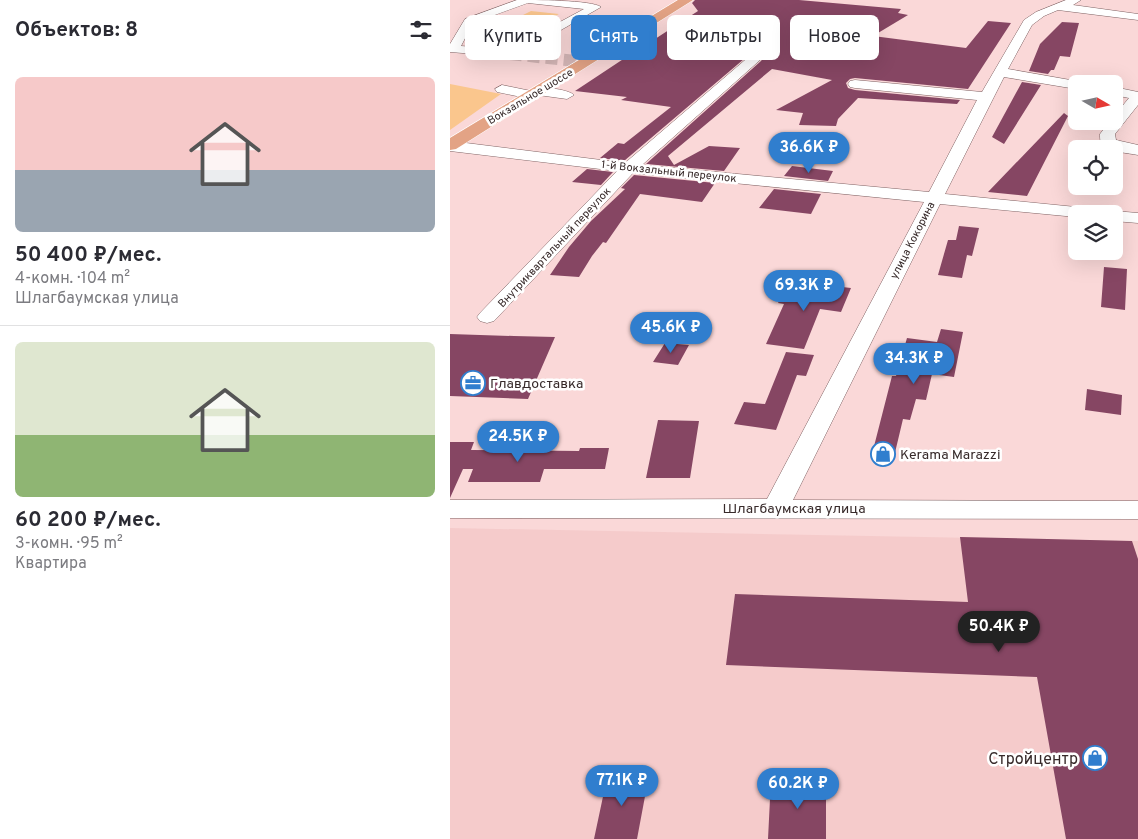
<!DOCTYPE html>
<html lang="ru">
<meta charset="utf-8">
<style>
body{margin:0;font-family:Overpass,sans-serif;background:#f7f7f7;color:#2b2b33;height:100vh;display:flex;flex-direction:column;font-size:19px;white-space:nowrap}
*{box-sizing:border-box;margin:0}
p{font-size:16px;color:#7c7c81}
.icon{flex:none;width:28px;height:28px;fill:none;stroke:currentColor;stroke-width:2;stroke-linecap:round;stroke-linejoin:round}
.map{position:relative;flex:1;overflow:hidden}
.drawer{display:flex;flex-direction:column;background:#fff;width:450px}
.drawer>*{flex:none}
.guide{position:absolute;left:15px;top:15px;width:475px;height:45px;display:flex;gap:10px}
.needle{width:32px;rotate:99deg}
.fabs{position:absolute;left:618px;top:75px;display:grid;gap:10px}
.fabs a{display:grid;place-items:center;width:55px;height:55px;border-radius:8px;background:#fff;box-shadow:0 5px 20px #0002;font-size:25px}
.price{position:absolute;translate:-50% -42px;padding:0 11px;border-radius:18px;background:#307ece;color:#fff;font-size:16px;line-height:32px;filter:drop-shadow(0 1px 2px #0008)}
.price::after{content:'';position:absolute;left:50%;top:30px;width:15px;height:11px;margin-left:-8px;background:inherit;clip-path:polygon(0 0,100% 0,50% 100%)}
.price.current{background:#222;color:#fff}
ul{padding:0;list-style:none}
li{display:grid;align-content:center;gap:10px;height:265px;padding:0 15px}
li+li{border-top:1px solid #e1e1e2}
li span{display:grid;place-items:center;height:155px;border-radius:8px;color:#555}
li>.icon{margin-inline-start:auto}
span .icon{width:90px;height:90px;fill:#fffc;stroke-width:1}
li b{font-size:21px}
h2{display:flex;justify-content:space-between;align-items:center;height:60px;padding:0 15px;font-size:21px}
.tag{padding:0 18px;border-radius:8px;background:#fff;box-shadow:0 5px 20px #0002;font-size:18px;line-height:45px}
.tag.current{background:#307ece;color:#fff}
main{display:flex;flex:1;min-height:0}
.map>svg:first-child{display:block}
.built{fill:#f5cbcb}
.green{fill:#fac68d}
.building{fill:#864663}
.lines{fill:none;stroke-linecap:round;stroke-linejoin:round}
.minor-tunnel{stroke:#d3b5b5;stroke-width:12;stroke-dasharray:12 6;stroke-linecap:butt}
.minor-casing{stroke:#7e6162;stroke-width:1}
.major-casing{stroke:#fff;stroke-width:1}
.minor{fill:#fff;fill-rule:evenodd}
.major{fill:#e3a385;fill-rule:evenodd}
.labels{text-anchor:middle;stroke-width:5;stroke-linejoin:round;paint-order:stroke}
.far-street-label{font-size:11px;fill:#372a2a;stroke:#fff}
.poi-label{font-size:14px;fill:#372a2a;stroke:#fff;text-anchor:start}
.street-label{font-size:14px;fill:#372a2a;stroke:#fff}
.near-poi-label{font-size:16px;fill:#372a2a;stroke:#fff;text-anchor:end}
</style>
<main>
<section class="drawer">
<h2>Объектов: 8<svg class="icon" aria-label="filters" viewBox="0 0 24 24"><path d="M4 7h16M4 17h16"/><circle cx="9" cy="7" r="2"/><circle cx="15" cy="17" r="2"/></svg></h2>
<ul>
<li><span style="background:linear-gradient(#f6c9c9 60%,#9aa5b1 0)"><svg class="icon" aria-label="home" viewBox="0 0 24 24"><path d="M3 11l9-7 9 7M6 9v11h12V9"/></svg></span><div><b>50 400 ₽/мес.</b><p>4-комн. · 104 m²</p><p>Шлагбаумская улица</p></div></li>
<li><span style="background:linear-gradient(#dfe7d0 60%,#8fb573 0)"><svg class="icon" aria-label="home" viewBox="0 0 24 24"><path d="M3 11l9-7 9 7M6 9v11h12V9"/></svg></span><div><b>60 200 ₽/мес.</b><p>3-комн. · 95 m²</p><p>Квартира</p></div></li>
</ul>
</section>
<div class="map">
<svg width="688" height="839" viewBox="0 0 688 839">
<rect width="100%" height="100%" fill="#fad8d8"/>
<path class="built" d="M0,528L688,541V839H0Z"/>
<path class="green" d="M81,11L109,14L82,28L53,25Z
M0,84L51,94L0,130Z"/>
<path class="building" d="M245,0H349L451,9L448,13L458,15L423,36L516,48L538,21L561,23L518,89L405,78L400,79L396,83L398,88L405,90L510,100L507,104L408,98L388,119L386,126L349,125L353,113L326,110L382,80L322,69L218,156L224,165L259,146L290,148L274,171L196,164L311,61L314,57L306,51L301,53L174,161L150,158L168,143L174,144L221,107L171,100L177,97L125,91L193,46L200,47L206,43L205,39L248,11L242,3Z
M612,22L629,23L620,57L610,56L604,70H601L598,74L579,71L590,44Z
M572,82L591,85L554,144L542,137Z
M614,113L618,116L577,196L538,192Z
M342,166L383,171L378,181L334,176Z
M137,169L163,172L151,185L122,182Z
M184,175L265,183L252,202L190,194L156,243L153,242L142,256L129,277L100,275L119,247L141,221L175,189L171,188Z
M324,189L371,194L361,214L309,208Z
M509,226L529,228L522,256L517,255L512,278L488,275L498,240H506Z
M654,267L677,269L675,310L651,307Z
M340,281L401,288L391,312L370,309L354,349L316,344L334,304L328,303Z
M491,329L513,332L504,377L482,374L476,400L466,399L460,420L453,419L443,461L421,458L442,376H446L457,338L487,342Z
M0,334L64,336L105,337L78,399L0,396Z
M215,343L239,345L228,365L203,362Z
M336,352L364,355L356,376L347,375L326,430L284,424L294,402L315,404Z
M637,389L672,395L671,415L635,410Z
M208,420L249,421L240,478H196Z
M0,442H24L21,450L129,451L130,448H159L155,469H94L90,482H18L23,469H13L0,498Z
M510,537L682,541L688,559V839H616L587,677L276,665L285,594L518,602Z
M158,773L199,775L187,839H144Z
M321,779L376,781V839H318Z"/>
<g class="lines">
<path class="minor-tunnel" d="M60,54L126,61"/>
<defs>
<path id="minor" d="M67,0C83,0 142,0 151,7L64,57L0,52V44L15,19ZM78,3L134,9L58,50L11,46L23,23Z
M616,0H631L623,5L688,14V20L608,10L594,16L582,25L558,69L626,81L632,84H626V89L554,77L495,194L646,209L652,210L654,214H626V217L490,204L343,500L688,501V519L0,518V500L317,499L474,202L183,173L44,321L37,323L30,321L27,317L30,313L167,171L0,151V141L175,163L302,54L306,53L312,57L310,60L192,165L479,192L527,100L405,88L400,87L398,84L400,81L405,80L532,92L574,20L586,12Z
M174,34L199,37L205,41L199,45L170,41L168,38Z
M52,85L81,91C87,85 118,89 124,95L117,99L88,95L81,99L47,92L45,89Z
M664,87L688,92V105L665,134L666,140L688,145V155C678,153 660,152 653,146C650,143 650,138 650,134L660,121H664V116L679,98L664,95Z
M664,211L688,213V223L664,221V214H657Z"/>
<path id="major" d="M228,0H243L6,149L0,150V138Z"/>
</defs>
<use href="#minor" class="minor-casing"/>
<use href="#major" class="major-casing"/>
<use href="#minor" class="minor"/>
<use href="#major" class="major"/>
</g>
<defs>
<symbol id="office-ring" viewBox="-11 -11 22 22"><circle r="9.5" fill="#fff" stroke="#307ece" stroke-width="1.5"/><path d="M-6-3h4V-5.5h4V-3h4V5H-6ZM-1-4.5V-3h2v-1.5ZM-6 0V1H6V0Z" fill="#307ece"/></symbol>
<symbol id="shop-ring" viewBox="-11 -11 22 22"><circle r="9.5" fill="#fff" stroke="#307ece" stroke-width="1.5"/><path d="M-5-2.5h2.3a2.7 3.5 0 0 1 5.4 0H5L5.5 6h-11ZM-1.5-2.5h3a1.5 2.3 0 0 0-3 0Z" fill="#307ece"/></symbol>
</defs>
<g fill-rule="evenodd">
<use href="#office-ring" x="9" y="369" width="28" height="28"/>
<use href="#shop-ring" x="419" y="440" width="28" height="28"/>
<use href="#shop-ring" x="631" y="744" width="28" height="28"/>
</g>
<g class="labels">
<g class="far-street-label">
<text transform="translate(80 96) rotate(-31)" y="4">Вокзальное шоссе</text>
<text transform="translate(219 171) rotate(6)" y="4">1-й Вокзальный переулок</text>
<text transform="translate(462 240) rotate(-63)" y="4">улица Кокорина</text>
<text transform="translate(104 247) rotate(-47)" y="4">Внутриквартальный переулок</text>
</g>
<g class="poi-label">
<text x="40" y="388">Главдоставка</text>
<text x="450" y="459">Kerama Marazzi</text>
</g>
<g class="street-label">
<text x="344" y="513">Шлагбаумская улица</text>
</g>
<g class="near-poi-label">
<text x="628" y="764">Стройцентр</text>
</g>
</g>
</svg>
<div class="fabs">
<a><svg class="needle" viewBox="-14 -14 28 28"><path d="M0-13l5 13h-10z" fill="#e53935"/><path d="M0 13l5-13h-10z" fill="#7c7c81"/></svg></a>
<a><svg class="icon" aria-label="locate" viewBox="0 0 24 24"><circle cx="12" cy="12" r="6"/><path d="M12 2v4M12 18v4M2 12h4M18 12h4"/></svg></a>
<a><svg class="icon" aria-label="layers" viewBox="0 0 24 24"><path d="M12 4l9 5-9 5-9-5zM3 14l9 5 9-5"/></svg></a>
</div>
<b class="price" style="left:359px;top:174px">36.6K ₽</b>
<b class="price" style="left:354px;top:312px">69.3K ₽</b>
<b class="price" style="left:221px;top:354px">45.6K ₽</b>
<b class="price" style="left:464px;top:385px">34.3K ₽</b>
<b class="price" style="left:68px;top:463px">24.5K ₽</b>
<b class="price current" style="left:549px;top:653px">50.4K ₽</b>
<b class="price" style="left:172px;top:807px">77.1K ₽</b>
<b class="price" style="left:348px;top:810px">60.2K ₽</b>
<div class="guide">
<a class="tag">Купить</a>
<a class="tag current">Снять</a>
<a class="tag">Фильтры</a>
<a class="tag">Новое</a>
</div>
</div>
</main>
